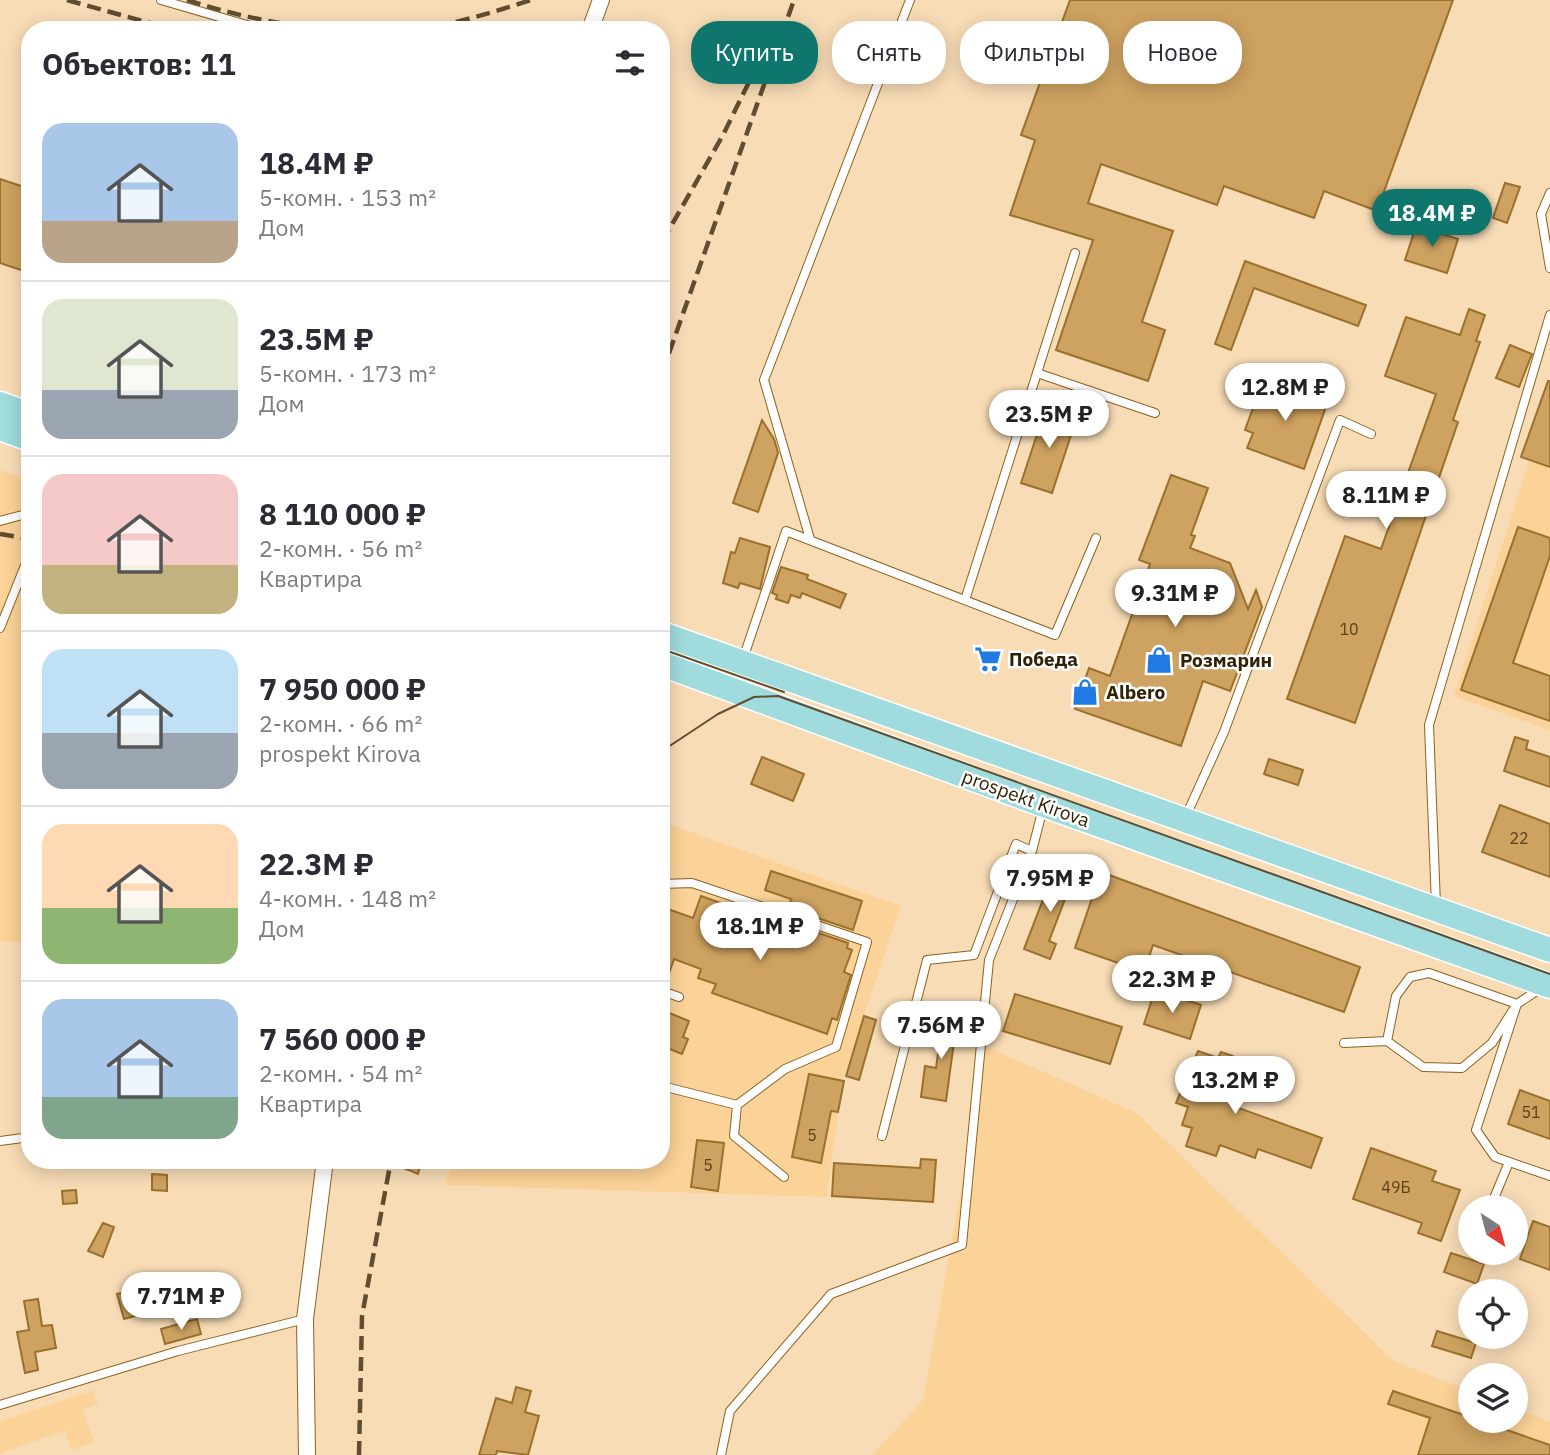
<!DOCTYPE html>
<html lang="ru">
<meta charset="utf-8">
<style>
body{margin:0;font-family:"IBM Plex Sans",sans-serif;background:#f7f7f7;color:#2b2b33;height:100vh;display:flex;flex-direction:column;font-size:26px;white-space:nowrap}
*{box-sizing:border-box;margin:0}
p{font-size:23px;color:#7c7c81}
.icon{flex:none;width:38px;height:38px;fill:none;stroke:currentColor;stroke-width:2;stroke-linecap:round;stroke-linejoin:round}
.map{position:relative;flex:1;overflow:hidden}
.sheet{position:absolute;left:21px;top:21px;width:649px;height:1148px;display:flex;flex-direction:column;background:#fff;border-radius:28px;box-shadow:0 4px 18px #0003}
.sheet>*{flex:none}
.hud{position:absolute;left:691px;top:21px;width:665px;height:63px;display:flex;gap:14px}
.needle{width:46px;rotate:144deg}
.fabs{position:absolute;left:1458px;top:1195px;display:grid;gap:14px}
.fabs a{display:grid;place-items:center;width:70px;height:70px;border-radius:50%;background:#fff;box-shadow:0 4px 18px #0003;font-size:35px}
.price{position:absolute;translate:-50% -60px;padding:0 16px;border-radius:24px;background:#fff;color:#222;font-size:23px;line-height:46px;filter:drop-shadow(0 2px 4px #0008)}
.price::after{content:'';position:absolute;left:50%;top:42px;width:21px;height:16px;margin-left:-10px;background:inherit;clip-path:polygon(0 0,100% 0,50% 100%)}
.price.active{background:#0f766e;color:#fff}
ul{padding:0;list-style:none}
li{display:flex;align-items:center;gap:21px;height:175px;padding:0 21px}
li+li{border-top:2px solid #e1e1e2}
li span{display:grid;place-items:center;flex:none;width:196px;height:140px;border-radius:21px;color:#555}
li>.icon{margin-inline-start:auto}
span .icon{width:84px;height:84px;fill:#fffc;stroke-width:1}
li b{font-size:30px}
h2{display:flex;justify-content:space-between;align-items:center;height:84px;padding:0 21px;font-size:30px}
.tag{padding:0 24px;border-radius:28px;background:#fff;box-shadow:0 4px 18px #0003;font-size:24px;line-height:63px}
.tag.active{background:#0f766e;color:#fff}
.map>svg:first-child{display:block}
.built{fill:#fbd298}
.building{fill:#cea260;stroke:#9a702d;stroke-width:2}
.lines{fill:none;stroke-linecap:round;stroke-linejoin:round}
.lane-casing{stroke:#8c631e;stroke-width:10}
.street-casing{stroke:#8c631e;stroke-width:18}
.primary-casing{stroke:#fff;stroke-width:27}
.lane{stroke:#fff;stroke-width:8}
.street{stroke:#fff;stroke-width:16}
.primary{stroke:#a0dcdd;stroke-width:24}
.tram{stroke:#614d2f;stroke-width:2}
.rail{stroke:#614d2f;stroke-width:4.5;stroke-dasharray:14 7;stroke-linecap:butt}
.labels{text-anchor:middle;stroke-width:5;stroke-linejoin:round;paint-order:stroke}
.number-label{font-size:16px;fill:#59411c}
.poi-label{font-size:19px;font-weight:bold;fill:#322105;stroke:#fff;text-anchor:start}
.street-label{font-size:19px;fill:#322105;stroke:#fff}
</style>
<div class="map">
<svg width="1550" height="1455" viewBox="0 0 1550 1455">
<rect width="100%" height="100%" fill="#f8dcb6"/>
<path class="built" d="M1550,395V730L1454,696Z
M0,470L30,481V942H0Z
M662,822L901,906L843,1077L827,1197L445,1185L453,1160H662Z
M987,1047L1137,1113L1394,1361L1470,1391V1421H1516V1408L1550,1422V1455H872L923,1400Z
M93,1390L98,1404L83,1410L94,1442L72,1450L65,1431L0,1453V1421Z"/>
<path class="building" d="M1070,0H1453L1377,211L1324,191L1314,218L1224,186L1217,205L1101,164L1088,203L1173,231L1142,322L1165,330L1148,381L1056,350L1093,240L1010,215L1035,140L1021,135Z
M0,179L30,189V273L0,263Z
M1505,183L1520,187L1507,223L1493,218Z
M1416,226L1458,239L1447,273L1405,260Z
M1245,261L1366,305L1358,326L1254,288L1231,350L1215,344Z
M1469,309L1485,315L1476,341L1480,342L1453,420L1458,422L1355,723L1287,699L1345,536L1381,549L1436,394L1385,376L1406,317L1460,335Z
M1510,345L1532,354L1519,387L1496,378Z
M1264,378L1328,401L1304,469L1247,448L1253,433L1245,430Z
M1548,381H1550V467L1521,457Z
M1046,407L1077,417L1052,493L1021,483Z
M762,420L774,439L778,453L758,512L733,503Z
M1171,475L1208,488L1191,535L1195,536L1190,548L1230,563L1248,609L1256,590L1262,607L1230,691L1203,681L1181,746L1075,709L1089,668L1110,676L1150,564L1139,560Z
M1518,527L1550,538V556L1513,663L1550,676V721L1461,690Z
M740,538L770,547L760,589L740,583L738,588L723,583L731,552L735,553Z
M781,567L808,575L807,579L846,594L840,608L802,593L800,598L791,595L788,603L776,599L777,595L772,593Z
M1515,737L1528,741L1526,749L1550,757V787L1504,771Z
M762,757L804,774L793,801L751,784Z
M1269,759L1303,770L1298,785L1264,774Z
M1500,805L1550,824V877L1482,852Z
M1056,866L1075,873L1049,941L1056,944L1050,959L1024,949Z
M771,871L862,901L853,930L788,908L791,899L765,890Z
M1101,872L1360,967L1344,1012L1153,945L1144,972L1075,948Z
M701,896L782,925L783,921L848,943L847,948L852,950L844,972L851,975L837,1020L832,1018L827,1034L712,993L716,984L698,978L701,969L674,959L665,985H662V907L693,918Z
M1155,990L1201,1005L1190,1039L1144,1024Z
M1015,994L1122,1027L1110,1064L1003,1031Z
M662,1010L689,1021L683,1037L688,1039L682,1054L662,1046Z
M944,1010L958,1012L946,1101L921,1097L925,1066L936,1068Z
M864,1016L876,1020L859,1080L846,1076Z
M1198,1051L1218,1058L1221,1052L1233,1056L1230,1063L1246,1068L1233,1106L1322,1138L1311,1168L1258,1149L1255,1158L1220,1145L1216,1156L1186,1146L1192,1128L1182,1125L1188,1107L1176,1103Z
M809,1074L844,1081L838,1112L831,1111L821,1163L792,1157Z
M1520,1090L1550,1101V1139L1508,1124Z
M697,1140L724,1143L718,1191L691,1187Z
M1371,1148L1436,1171L1432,1181L1460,1190L1441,1241L1418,1233L1422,1223L1353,1199Z
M921,1159L936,1160L933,1202L832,1196L834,1163L920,1168Z
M384,1160H422L418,1174Z
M152,1174L167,1175V1191L152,1190Z
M76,1190L77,1203L63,1204L62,1191Z
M1533,1221L1550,1227V1270L1520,1259Z
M103,1223L114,1227L103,1257L88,1251Z
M1451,1253L1484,1264L1477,1284L1444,1272Z
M194,1287L208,1289L205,1309L190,1307Z
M133,1290L137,1306L133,1307L135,1316L124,1319L117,1294Z
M38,1299L42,1326L52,1325L56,1348L35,1352L38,1370L25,1373L17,1332L29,1330L24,1301Z
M197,1319L201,1334L165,1344L161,1329Z
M1437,1331L1476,1343L1471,1358L1432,1346Z
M516,1387L531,1391L525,1412L539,1416L528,1455L497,1451L496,1455H479L496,1398L512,1403Z
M1393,1391L1470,1417V1421H1481L1550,1445V1455H1418L1430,1418L1388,1404Z"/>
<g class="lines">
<defs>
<path id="lane" d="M161,0L264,30
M1550,193L1541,214L1550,268
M1037,373L1155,413
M0,521L30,513
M810,539L764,380L910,0
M965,600L1075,253
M0,628L30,553
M743,659L786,531L1055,635L1096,538
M1186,816L1224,732L1340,420L1371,434
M662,884L692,883L867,942L836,1047L785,1069L737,1105L734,1136L784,1177
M1436,905L1429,725L1550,315
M662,991L679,997
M1387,1041L1396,996L1410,977L1429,973L1517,1004L1476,1130L1495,1157L1550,1176
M1344,1043L1387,1041L1423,1067L1462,1068L1492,1043L1517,1004L1541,988
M662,1086L737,1105
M882,1136L927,960L974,955L1016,844L1032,851
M0,1141L30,1137
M1490,1208L1509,1162
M0,1405L178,1351L305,1319
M721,1455L730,1411L831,1294L962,1245L989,960L1032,851L1043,808"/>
<path id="street" d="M590,30L601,0
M307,1455L305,1319L325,1160"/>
<path id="primary" d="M0,404L30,415
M0,428L30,439
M662,634L1550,950
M662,664L1044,805L1550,986"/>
</defs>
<use href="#lane" class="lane-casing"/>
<use href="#street" class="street-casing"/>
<use href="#primary" class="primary-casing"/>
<use href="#lane" class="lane"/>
<use href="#street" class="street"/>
<use href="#primary" class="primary"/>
<path class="tram" d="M662,649L784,692
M662,751L718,714L754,697L778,696L1550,974"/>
<path class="rail" d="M67,0L175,30
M187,0C275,28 372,43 464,20C487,14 509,7 531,0
M662,242L723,135L777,25
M662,373L794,0
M0,534L30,539
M359,1455L362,1316L391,1160"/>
</g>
<defs>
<symbol id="supermarket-bare" viewBox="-9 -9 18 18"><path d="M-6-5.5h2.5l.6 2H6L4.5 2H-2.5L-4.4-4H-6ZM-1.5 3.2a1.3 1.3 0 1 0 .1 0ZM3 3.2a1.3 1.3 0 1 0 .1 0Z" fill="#2179e3" stroke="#fff" stroke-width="2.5" paint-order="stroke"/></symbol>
<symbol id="shop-bare" viewBox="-9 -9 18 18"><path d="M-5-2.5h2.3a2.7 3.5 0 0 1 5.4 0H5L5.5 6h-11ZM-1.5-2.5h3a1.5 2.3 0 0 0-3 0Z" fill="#2179e3" stroke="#fff" stroke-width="2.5" paint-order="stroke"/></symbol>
</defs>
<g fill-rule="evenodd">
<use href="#supermarket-bare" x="969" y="640" width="38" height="38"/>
<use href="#shop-bare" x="1140" y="641" width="38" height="38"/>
<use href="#shop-bare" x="1066" y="673" width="38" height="38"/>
</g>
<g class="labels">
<g class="number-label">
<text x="1349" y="635">10</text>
<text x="1519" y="844">22</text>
<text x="1531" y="1118">51</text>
<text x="812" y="1141">5</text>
<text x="708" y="1171">5</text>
<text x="1396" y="1193">49Б</text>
</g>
<g class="poi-label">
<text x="1009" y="666">Победа</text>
<text x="1180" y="667">Розмарин</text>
<text x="1106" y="699">Albero</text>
</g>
<g class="street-label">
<text transform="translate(1026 798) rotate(20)" y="7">prospekt Kirova</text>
</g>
</g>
</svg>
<div class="fabs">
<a><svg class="needle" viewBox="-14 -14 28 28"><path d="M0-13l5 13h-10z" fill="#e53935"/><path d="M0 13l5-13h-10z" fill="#7c7c81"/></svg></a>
<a><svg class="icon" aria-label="locate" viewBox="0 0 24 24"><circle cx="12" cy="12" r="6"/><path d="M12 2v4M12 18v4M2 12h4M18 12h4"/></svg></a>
<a><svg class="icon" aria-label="layers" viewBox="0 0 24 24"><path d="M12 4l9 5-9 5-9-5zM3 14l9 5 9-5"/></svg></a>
</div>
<b class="price active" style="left:1432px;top:249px">18.4M ₽</b>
<b class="price" style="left:1285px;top:423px">12.8M ₽</b>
<b class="price" style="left:1049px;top:450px">23.5M ₽</b>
<b class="price" style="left:1386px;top:531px">8.11M ₽</b>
<b class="price" style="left:1175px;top:629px">9.31M ₽</b>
<b class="price" style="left:1050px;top:914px">7.95M ₽</b>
<b class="price" style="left:760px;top:962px">18.1M ₽</b>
<b class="price" style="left:1172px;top:1015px">22.3M ₽</b>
<b class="price" style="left:941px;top:1061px">7.56M ₽</b>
<b class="price" style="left:1235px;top:1116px">13.2M ₽</b>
<b class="price" style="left:181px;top:1332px">7.71M ₽</b>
<div class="hud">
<a class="tag active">Купить</a>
<a class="tag">Снять</a>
<a class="tag">Фильтры</a>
<a class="tag">Новое</a>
</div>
<section class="sheet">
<h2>Объектов: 11<svg class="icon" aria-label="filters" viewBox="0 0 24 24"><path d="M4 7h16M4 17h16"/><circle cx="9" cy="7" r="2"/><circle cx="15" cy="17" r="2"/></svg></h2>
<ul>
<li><span style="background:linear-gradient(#a9c7e8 70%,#b9a48a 0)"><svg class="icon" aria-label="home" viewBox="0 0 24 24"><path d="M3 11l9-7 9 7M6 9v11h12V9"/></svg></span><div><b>18.4M ₽</b><p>5-комн. · 153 m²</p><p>Дом</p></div></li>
<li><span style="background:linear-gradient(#dfe7d0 65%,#9aa5b1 0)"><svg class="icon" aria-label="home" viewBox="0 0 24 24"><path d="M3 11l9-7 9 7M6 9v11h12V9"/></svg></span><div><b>23.5M ₽</b><p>5-комн. · 173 m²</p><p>Дом</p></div></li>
<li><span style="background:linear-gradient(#f6c9c9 65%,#c2b280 0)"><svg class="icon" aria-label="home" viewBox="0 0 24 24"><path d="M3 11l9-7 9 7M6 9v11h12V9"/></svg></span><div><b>8 110 000 ₽</b><p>2-комн. · 56 m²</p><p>Квартира</p></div></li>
<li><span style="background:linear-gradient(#bfe0f5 60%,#9aa5b1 0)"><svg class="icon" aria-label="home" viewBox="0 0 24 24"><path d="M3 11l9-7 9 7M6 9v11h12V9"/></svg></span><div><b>7 950 000 ₽</b><p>2-комн. · 66 m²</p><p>prospekt Kirova</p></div></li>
<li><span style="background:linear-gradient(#ffd9b3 60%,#8fb573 0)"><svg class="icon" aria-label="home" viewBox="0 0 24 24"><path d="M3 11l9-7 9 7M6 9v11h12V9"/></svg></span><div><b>22.3M ₽</b><p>4-комн. · 148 m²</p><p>Дом</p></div></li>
<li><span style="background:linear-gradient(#a9c7e8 70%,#7fa58c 0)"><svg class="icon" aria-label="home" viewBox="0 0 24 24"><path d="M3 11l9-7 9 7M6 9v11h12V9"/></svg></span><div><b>7 560 000 ₽</b><p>2-комн. · 54 m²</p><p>Квартира</p></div></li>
</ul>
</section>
</div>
